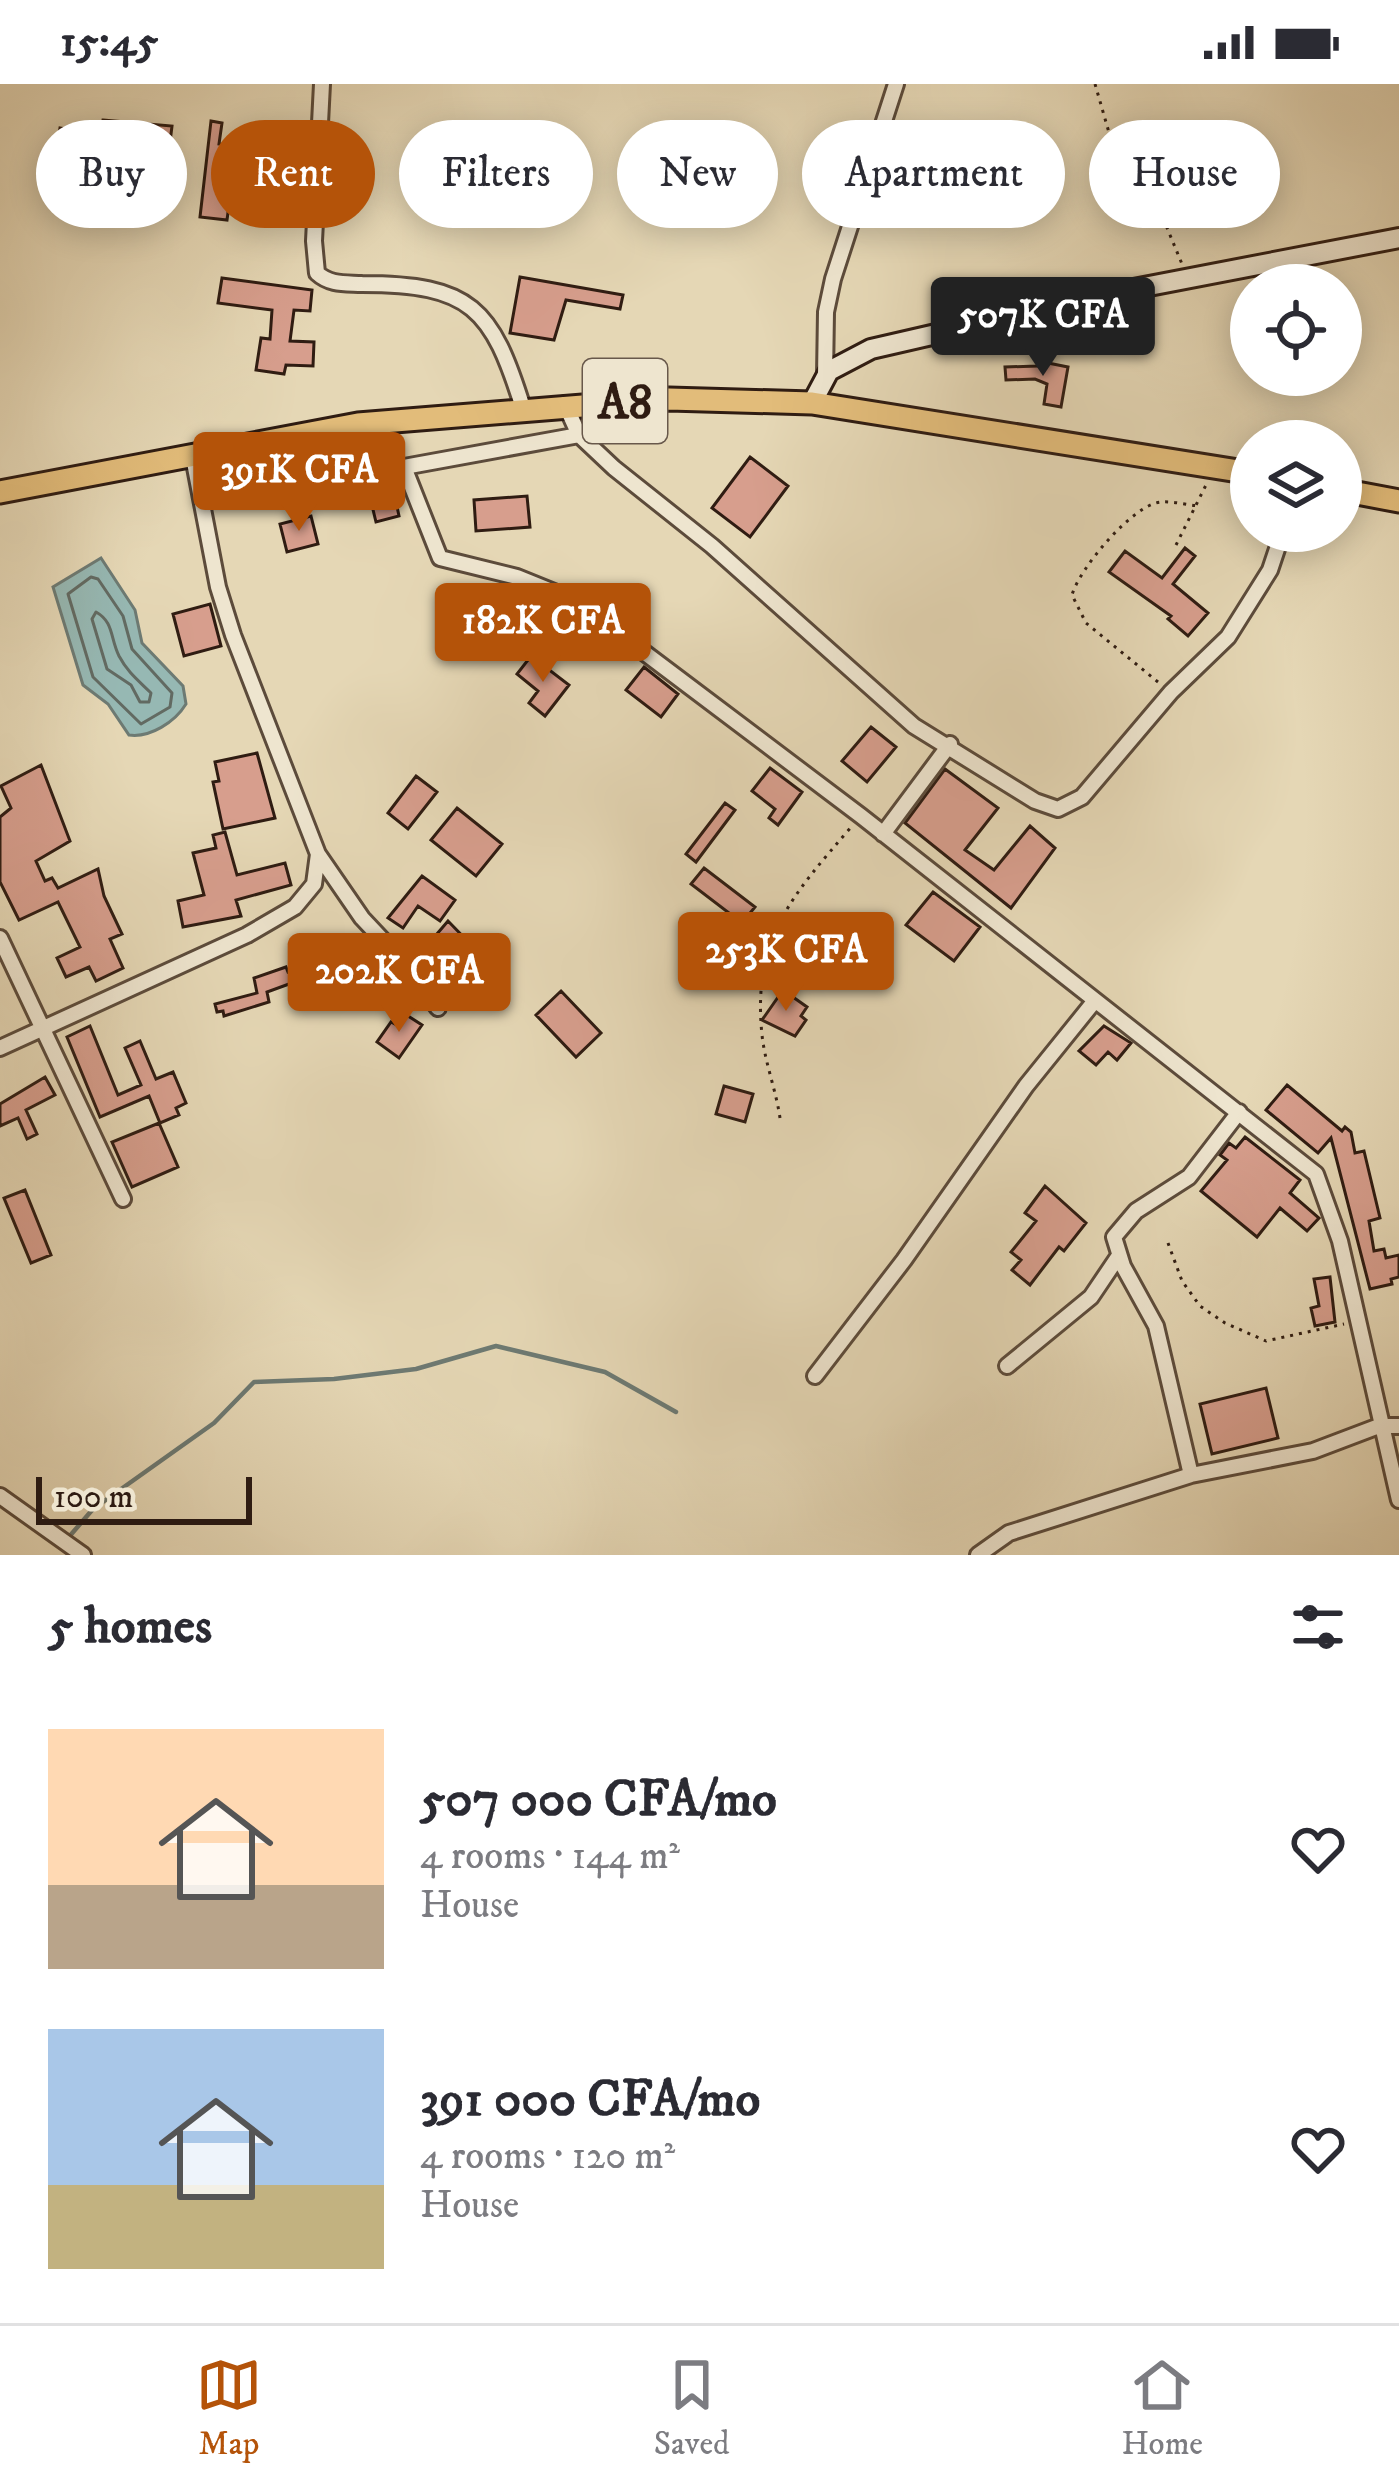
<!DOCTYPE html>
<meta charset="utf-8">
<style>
body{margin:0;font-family:"IM FELL DW Pica",serif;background:#f2f2f3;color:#2b2b33;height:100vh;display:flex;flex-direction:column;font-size:45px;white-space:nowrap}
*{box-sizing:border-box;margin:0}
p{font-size:39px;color:#7c7c81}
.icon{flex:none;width:66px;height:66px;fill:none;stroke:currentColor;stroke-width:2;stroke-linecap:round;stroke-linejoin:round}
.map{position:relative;height:1471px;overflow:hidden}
.sheet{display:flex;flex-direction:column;background:#fff;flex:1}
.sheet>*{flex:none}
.top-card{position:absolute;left:36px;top:36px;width:1329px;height:108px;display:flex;gap:24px}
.controls{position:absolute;left:1230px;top:180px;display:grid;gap:24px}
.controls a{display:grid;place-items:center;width:132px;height:132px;border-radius:50%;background:#fff;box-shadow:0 6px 30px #0003;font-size:60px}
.scale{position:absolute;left:36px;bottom:30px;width:216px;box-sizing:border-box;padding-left:12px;border:6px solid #2f1c12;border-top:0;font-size:33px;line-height:42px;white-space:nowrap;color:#2f1c12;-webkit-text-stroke:9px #eee5cf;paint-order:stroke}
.price{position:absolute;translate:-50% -102px;padding:0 27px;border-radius:12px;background:#b45309;color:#fff;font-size:39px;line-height:78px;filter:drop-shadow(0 3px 6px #0008)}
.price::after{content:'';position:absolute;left:50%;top:72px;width:36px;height:27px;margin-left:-18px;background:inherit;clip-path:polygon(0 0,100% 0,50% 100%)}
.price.selected{background:#222;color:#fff}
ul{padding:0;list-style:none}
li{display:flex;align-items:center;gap:36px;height:300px;padding:0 48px}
li span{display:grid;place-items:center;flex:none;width:336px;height:240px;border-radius:0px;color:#555}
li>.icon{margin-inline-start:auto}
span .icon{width:144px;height:144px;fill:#fffc;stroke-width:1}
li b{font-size:51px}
h2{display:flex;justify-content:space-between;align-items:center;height:144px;padding:0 48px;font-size:51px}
.chip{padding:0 42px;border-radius:54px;background:#fff;box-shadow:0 6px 30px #0003;font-size:42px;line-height:108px}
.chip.selected{background:#b45309;color:#fff}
.status{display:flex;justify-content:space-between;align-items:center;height:84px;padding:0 60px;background:#fff;direction:ltr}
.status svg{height:33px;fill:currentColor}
.tabs{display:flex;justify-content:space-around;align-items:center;height:168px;border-top:3px solid #e1e1e2;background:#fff;font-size:33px;color:#7c7c81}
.tabs a{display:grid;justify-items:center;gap:6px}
.tabs .selected{color:#b45309}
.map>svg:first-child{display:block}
.water{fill:#96b8b3;stroke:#6d7a73;stroke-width:3}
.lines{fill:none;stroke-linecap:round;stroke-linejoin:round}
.shore{stroke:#626a62;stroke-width:3}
.stream{stroke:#6d7a73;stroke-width:4.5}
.building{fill:#d79e8d;stroke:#2f1c12;stroke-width:3}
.street-casing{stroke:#5c4b3b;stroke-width:20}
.secondary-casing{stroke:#2f1c12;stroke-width:24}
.primary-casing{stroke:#2f1c12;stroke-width:27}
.path{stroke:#2f1c12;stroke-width:3;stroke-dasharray:3 6;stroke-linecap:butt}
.street{stroke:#eee5cf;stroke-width:14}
.secondary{stroke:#eee5cf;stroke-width:18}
.primary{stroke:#e2bc7a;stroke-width:21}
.labels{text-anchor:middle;stroke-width:10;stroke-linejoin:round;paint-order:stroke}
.shield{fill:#eee5cf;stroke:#68584b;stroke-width:3}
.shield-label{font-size:48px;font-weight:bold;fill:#2f1c12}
</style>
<div class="status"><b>15:45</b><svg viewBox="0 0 49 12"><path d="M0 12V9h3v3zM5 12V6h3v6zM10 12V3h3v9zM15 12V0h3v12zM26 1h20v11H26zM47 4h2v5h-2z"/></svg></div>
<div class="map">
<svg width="1399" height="1471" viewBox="0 0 1399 1471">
<rect width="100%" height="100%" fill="#e5d7b5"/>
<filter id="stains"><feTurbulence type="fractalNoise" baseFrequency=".00167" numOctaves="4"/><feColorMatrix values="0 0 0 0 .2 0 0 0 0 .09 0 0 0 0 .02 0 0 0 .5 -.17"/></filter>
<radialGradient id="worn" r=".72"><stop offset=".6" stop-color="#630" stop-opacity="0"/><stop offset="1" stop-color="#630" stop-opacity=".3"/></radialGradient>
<path class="water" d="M101,474L135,526L142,559L183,602L186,620C175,638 150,654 129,651L108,620L83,601L53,503Z"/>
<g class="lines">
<path class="shore" d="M91,493L98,495L123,532L132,565L172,609L170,623L141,640L93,593L68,510Z
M96,528C114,538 110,554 119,572C128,589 139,597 151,609L149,618H140L131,601L107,585L92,535Z"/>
<path class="stream" d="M68,1454L93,1425L214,1339L254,1298L334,1295L416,1285L496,1262L605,1288L676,1328"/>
</g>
<path class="building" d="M103,36L172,42L169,66L160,65L157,92L97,85Z
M211,37L222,39L219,60L263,66L261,77H235L227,136L200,133Z
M60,44L78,47L72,98L58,94L63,72L56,71Z
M520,193L623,211L620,225L566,216L554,256L510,249Z
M222,194L312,206L310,227L294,226L290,257L314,258L313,282L286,281L284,290L256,286L261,254L270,255L272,226L218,219Z
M1038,277L1068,283L1061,323L1044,320L1047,300L1035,295L1006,296L1005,283L1037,282Z
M750,373L788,402L750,453L712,424Z
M392,399L399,432L376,438L368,405Z
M527,412L530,443L476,447L474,416Z
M311,432L318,460L287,468L280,440Z
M1185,464L1195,472L1173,500L1208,529L1188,552L1168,535L1171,532L1109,488L1125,467L1162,494Z
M210,520L221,562L184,572L173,530Z
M531,572L569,601L545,632L529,619L538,607L517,590Z
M644,583L678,610L661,633L626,606Z
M871,643L896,663L867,698L842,677Z
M257,669L275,734L223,745L213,698L219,697L215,678Z
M41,681L70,757L36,777L45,797L52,794L58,804L98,785L104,812L122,850L110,855L123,884L96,897L89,883L66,893L57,874L80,863L58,818L19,836L0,798V733L11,724L1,702Z
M770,684L802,708L778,741L769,734L775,725L752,707Z
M945,685L998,724L965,766L994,786L1030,742L1055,764L1011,824L905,739Z
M416,692L437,708L408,745L388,729Z
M725,719L735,726L696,778L686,770Z
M457,724L502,760L476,792L431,756Z
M225,748L237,791L285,779L291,801L236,816L241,832L183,843L178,817L204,811L193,769L216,764L213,751Z
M704,784L755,823L742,839L691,800Z
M422,792L455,816L440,837L418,822L403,844L388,834Z
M933,808L980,843L954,877L906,841Z
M448,837L480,870L484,865L498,877L479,901L475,898L469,905L458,897L465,889L425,864Z
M286,883L288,888L296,885L300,896L267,908L269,918L224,932L223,927L217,928L215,920L257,909L254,894Z
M783,906L807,923L801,932L806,936L795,952L762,936Z
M561,907L601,949L576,973L536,931Z
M405,930L422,941L399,974L377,958L391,938L397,941Z
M90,942L118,1011L141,1001L125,964L140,957L156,995L173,988L186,1019L176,1024L179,1031L160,1039L149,1012L100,1033L67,953Z
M1104,942L1131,959L1117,976L1108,968L1096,981L1079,967Z
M45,993L55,1011L26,1026L37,1050L27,1055L18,1034L0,1042V1020Z
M1287,1001L1342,1047L1345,1043L1351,1048L1355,1069L1364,1067L1380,1134L1369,1137L1374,1167L1384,1165L1386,1174L1399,1171V1193L1391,1195L1392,1200L1370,1205L1331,1054L1318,1069L1266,1026Z
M724,1002L753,1010L745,1038L716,1030Z
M159,1039L178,1083L132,1103L112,1058Z
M1245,1053L1300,1096L1290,1109L1319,1134L1307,1147L1280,1124L1257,1153L1201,1107L1227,1076L1220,1071L1229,1059L1236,1064Z
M1045,1102L1086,1139L1064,1167L1059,1163L1030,1201L1012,1186L1021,1176L1011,1168L1036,1137L1025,1129Z
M25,1106L51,1171L31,1179L4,1114Z
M1330,1193L1335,1238L1315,1242L1311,1224L1319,1222L1314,1195Z
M1266,1304L1278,1354L1212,1370L1200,1320Z"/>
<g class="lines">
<defs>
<path id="street" d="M322,0L314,157L317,189C330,201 345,199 362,200C471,200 492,224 523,324
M825,292L826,228L833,195L896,0
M565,320L579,351L614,384L712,462L914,642L1035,717L1058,725L1082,713L1171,608L1228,553L1270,486L1283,447
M193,373L218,503L233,551L318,770L362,834L408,883L438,924
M404,383L440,474L517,493L554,508L629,557L861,732L1316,1090L1340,1157L1399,1416
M201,406L265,392L404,383L579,351
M883,750L950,660
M0,854L123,1115
M0,964L247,851L295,823L314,800L318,770
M1007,1282L1091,1213L1118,1173
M815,1292L904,1176L1026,1002L1093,919
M1191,1391L1156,1242L1123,1182L1114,1153L1136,1127L1189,1093L1239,1028
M0,1412L83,1471
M978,1471L1009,1449L1191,1391L1313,1367L1379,1342H1399"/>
<path id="secondary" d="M812,319L829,287L871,265L1123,207L1399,154"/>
<path id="primary" d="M1341,406L1399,417
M0,408L358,340L669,315L812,319L1251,389"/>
</defs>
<use href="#street" class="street-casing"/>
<use href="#secondary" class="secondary-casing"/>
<use href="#primary" class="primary-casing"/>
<path class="path" d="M1095,0L1112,59L1153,110L1182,180
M1176,461L1206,401
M1158,598L1086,539L1072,511C1079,485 1133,420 1161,418C1173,417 1187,421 1199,422
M780,1034C776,1006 765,979 762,951C752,854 792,812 852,742
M1168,1159L1182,1197L1200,1222L1225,1239L1266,1257L1344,1240"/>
<use href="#street" class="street"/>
<use href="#secondary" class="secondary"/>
<use href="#primary" class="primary"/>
</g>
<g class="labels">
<rect class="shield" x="583" y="275" width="84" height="84" rx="9"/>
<g class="shield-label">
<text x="625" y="334">A8</text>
</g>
</g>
<rect width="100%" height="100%" filter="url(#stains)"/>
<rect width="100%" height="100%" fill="url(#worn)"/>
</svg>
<div class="controls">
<a><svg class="icon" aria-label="locate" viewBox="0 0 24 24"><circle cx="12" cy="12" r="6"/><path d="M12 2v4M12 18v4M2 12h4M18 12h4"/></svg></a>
<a><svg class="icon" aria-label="layers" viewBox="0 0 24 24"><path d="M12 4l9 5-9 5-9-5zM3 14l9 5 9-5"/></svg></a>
</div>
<div class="scale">100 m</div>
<b class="price selected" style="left:1043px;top:295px">507K CFA</b>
<b class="price" style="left:299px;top:450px">391K CFA</b>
<b class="price" style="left:543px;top:601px">182K CFA</b>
<b class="price" style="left:786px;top:930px">253K CFA</b>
<b class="price" style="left:399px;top:951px">202K CFA</b>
<div class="top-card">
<a class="chip">Buy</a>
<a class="chip selected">Rent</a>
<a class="chip">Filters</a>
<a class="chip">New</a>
<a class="chip">Apartment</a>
<a class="chip">House</a>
</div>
</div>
<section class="sheet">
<h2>5 homes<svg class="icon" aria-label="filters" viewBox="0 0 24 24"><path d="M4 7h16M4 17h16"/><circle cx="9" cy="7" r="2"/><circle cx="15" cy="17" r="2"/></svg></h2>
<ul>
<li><span style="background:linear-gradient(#ffd9b3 65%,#b9a48a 0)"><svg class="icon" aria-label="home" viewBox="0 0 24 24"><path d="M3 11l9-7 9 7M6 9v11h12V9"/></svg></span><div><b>507 000 CFA/mo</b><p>4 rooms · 144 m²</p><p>House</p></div><svg class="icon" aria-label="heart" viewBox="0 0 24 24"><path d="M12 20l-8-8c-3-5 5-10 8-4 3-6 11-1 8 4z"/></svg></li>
<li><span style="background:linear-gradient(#a9c7e8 65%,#c2b280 0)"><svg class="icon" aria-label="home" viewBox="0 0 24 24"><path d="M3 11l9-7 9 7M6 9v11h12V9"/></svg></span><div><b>391 000 CFA/mo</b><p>4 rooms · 120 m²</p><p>House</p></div><svg class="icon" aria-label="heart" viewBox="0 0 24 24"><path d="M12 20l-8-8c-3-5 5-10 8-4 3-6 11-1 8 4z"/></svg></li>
</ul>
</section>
<nav class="tabs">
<a class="selected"><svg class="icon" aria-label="map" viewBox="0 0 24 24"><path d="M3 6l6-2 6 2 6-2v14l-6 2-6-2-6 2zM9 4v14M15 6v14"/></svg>Map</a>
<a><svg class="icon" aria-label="saved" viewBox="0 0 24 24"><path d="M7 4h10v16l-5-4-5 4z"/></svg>Saved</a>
<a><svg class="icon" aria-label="home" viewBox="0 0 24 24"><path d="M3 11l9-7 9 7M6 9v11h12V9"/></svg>Home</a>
</nav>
